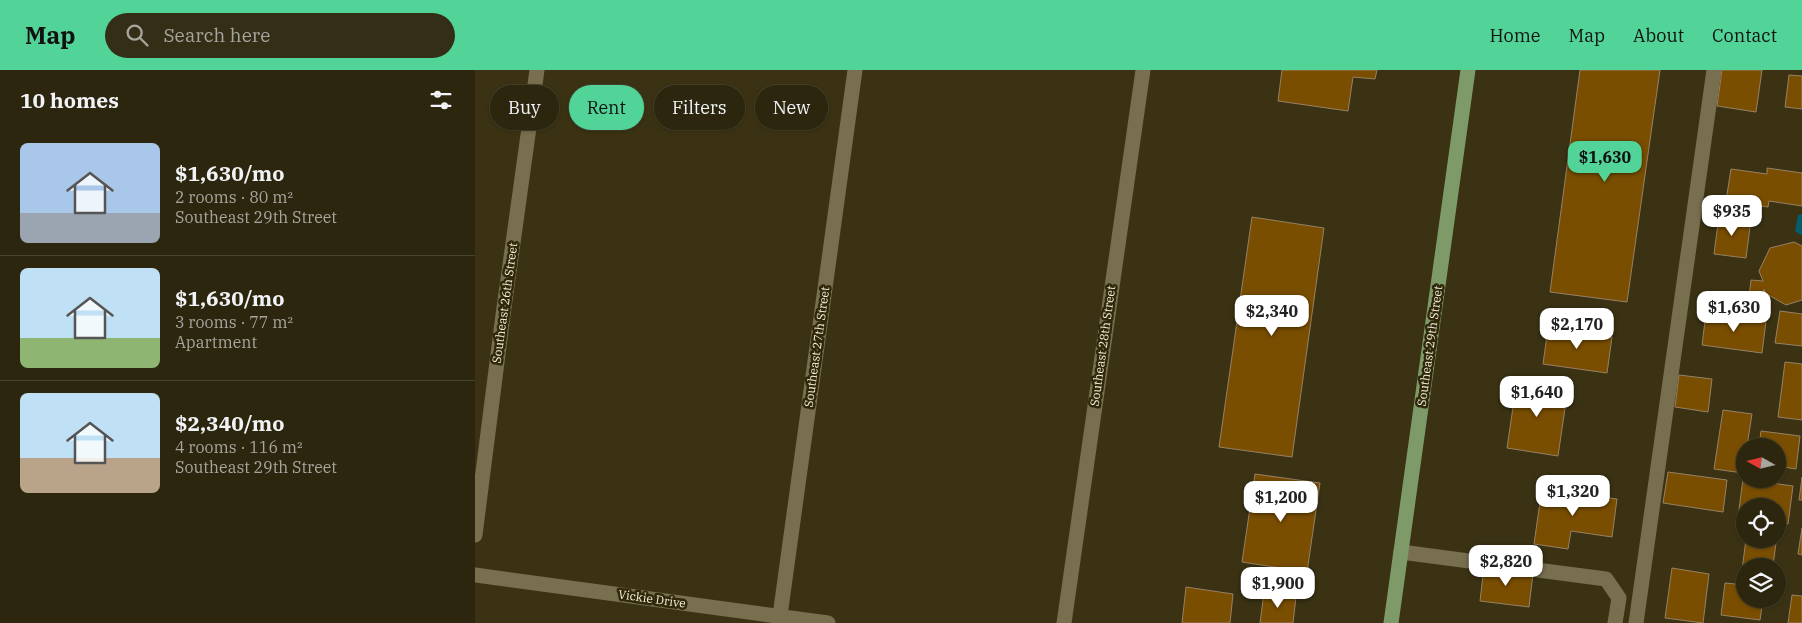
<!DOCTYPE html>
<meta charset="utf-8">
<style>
body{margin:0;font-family:"IBM Plex Serif",serif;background:#342e17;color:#f1f3f6;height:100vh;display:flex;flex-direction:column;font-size:19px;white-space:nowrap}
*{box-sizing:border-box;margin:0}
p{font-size:16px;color:#a6a59e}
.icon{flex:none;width:28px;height:28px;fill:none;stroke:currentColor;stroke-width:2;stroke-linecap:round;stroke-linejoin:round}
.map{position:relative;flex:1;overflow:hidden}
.details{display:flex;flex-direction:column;background:#2c260e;width:475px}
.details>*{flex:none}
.banner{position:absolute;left:15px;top:15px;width:475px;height:45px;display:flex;gap:10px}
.needle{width:32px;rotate:278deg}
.controls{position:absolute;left:1261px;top:368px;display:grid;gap:10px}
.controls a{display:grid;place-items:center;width:50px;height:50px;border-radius:50%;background:#2c260e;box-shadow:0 1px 4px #0004,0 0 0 1px #48432e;font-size:25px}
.price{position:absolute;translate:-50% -42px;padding:0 11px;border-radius:10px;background:#fff;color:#222;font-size:16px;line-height:32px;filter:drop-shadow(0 1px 2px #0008)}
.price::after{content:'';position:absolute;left:50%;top:30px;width:15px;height:11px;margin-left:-8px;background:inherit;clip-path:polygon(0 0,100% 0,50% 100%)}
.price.on{background:#52d397;color:#111}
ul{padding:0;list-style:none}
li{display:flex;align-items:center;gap:15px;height:125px;padding:0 20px}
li+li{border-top:1px solid #48432e}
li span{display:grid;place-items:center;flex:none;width:140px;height:100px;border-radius:8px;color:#555}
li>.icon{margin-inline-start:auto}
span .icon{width:60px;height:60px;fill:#fffc;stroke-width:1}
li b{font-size:21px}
h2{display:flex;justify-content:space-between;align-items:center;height:60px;padding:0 20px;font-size:21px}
.chip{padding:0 18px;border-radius:22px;background:#2c260e;box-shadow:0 1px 4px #0004,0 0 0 1px #48432e;font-size:18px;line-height:45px}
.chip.on{background:#52d397;color:#111}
header{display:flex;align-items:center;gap:30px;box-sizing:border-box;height:70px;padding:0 25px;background:#52d397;color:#111}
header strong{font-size:24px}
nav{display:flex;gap:28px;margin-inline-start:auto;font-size:18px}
.search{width:350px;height:45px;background:#342e17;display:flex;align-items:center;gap:12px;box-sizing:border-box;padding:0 18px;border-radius:28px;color:#a6a59e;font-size:19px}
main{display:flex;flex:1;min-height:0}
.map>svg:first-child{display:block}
.water{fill:#075c6a}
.building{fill:#7a4e00;stroke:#978165}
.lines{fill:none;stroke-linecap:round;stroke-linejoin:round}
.minor{stroke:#786f4f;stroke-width:15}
.major{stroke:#7d9a68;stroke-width:15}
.labels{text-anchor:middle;stroke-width:5;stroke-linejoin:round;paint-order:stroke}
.street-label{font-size:12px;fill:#f4f0de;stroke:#302808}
</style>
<header>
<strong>Map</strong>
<div class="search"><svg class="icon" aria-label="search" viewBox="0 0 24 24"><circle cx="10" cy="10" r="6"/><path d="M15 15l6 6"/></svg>Search here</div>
<nav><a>Home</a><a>Map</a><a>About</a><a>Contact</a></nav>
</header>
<main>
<section class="details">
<h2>10 homes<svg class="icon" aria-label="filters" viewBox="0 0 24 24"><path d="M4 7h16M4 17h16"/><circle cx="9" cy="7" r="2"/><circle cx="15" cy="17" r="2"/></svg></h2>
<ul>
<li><span style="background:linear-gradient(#a9c7e8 70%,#9aa5b1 0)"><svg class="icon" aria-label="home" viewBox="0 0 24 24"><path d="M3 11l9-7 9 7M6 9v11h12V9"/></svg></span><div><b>$1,630/mo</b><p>2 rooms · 80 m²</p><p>Southeast 29th Street</p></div></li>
<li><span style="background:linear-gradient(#bfe0f5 70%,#8fb573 0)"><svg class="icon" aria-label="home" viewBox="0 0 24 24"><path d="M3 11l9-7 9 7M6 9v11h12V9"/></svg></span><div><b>$1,630/mo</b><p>3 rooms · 77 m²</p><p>Apartment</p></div></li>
<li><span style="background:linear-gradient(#bfe0f5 65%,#b9a48a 0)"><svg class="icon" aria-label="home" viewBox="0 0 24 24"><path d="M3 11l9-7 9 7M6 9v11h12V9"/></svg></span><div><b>$2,340/mo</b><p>4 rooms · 116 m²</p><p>Southeast 29th Street</p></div></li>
</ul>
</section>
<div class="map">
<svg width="1327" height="553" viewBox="0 0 1327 553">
<rect width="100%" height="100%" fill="#3a3213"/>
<path class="water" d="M1327,144V166L1320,161L1323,145Z"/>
<path class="building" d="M807,0H902L900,9L878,7L873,41L803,31Z
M1105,0H1185L1152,232L1075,222Z
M1247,0H1287L1281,42L1242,36Z
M1314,5L1327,6V39L1310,37Z
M1292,98L1327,103V136L1294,131L1293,137L1251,131L1256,99L1292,104Z
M1244,146L1276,150L1271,188L1239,184Z
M777,147L849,158L817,387L744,377Z
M1319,172L1327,176V230L1311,235L1290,223L1289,219L1288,229L1274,227L1276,210L1288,211L1284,201L1295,178Z
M1305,241L1327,244V276L1300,273Z
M1231,243L1291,251L1287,283L1227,275Z
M1073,258L1137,267L1132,303L1068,294Z
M1310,292L1327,294V350L1303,347Z
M1204,305L1237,309L1233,342L1200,337Z
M1042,310L1093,318L1083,386L1032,378Z
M1248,340L1277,344L1272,376H1270L1268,403L1239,399Z
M1286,361L1325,366L1321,399L1302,396V376H1284Z
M1193,402L1252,410L1248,442L1188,433Z
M780,404L845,413L832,502L767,492Z
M1327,407V430H1324Z
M1268,409L1318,416L1313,454L1302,452V436H1270V448L1263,447Z
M1067,418L1142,429L1137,467L1096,461L1093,479L1059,474Z
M1327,458V485L1323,484Z
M1271,469L1301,473L1298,496H1270V501L1267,500Z
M1009,497L1058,504L1054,537L1005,531Z
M1197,498L1234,504L1228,553L1190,548Z
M1250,513L1270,515V529H1288L1285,550L1246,545Z
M711,517L758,524L755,553H707Z
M789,522L821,527L818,553H785Z
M1317,525L1327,526V553H1313Z"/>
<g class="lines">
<path class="minor" d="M0,465L28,245L62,0
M926,482L1131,509L1144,528L1140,553
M0,505L353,553
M304,553L380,0
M589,553L668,0
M1161,553L1239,0"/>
<path class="major" d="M916,553L993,0"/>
</g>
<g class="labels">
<g class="street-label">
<text transform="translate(30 233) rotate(-82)" y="4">Southeast 26th Street</text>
<text transform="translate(628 276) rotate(-82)" y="4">Southeast 28th Street</text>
<text transform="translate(955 276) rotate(-82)" y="4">Southeast 29th Street</text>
<text transform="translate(342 277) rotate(-82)" y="4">Southeast 27th Street</text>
<text transform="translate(177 529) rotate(8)" y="4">Vickie Drive</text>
</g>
</g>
</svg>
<div class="controls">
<a><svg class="needle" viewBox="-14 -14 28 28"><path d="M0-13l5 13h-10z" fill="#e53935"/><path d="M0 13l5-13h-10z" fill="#a6a59e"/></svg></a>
<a><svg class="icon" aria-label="locate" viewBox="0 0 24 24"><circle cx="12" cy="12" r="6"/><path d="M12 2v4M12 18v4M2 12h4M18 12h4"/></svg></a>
<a><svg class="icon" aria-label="layers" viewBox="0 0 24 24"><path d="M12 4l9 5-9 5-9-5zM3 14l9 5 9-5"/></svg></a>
</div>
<b class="price on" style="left:1130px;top:113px">$1,630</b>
<b class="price" style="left:1257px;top:167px">$935</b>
<b class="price" style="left:1259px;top:263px">$1,630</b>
<b class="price" style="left:797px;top:267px">$2,340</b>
<b class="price" style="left:1102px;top:280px">$2,170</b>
<b class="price" style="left:1062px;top:348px">$1,640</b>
<b class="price" style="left:1098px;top:447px">$1,320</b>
<b class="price" style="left:806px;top:453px">$1,200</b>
<b class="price" style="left:1031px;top:517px">$2,820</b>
<b class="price" style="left:803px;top:539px">$1,900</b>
<div class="banner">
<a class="chip">Buy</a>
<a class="chip on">Rent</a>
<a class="chip">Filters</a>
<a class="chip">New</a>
</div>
</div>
</main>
